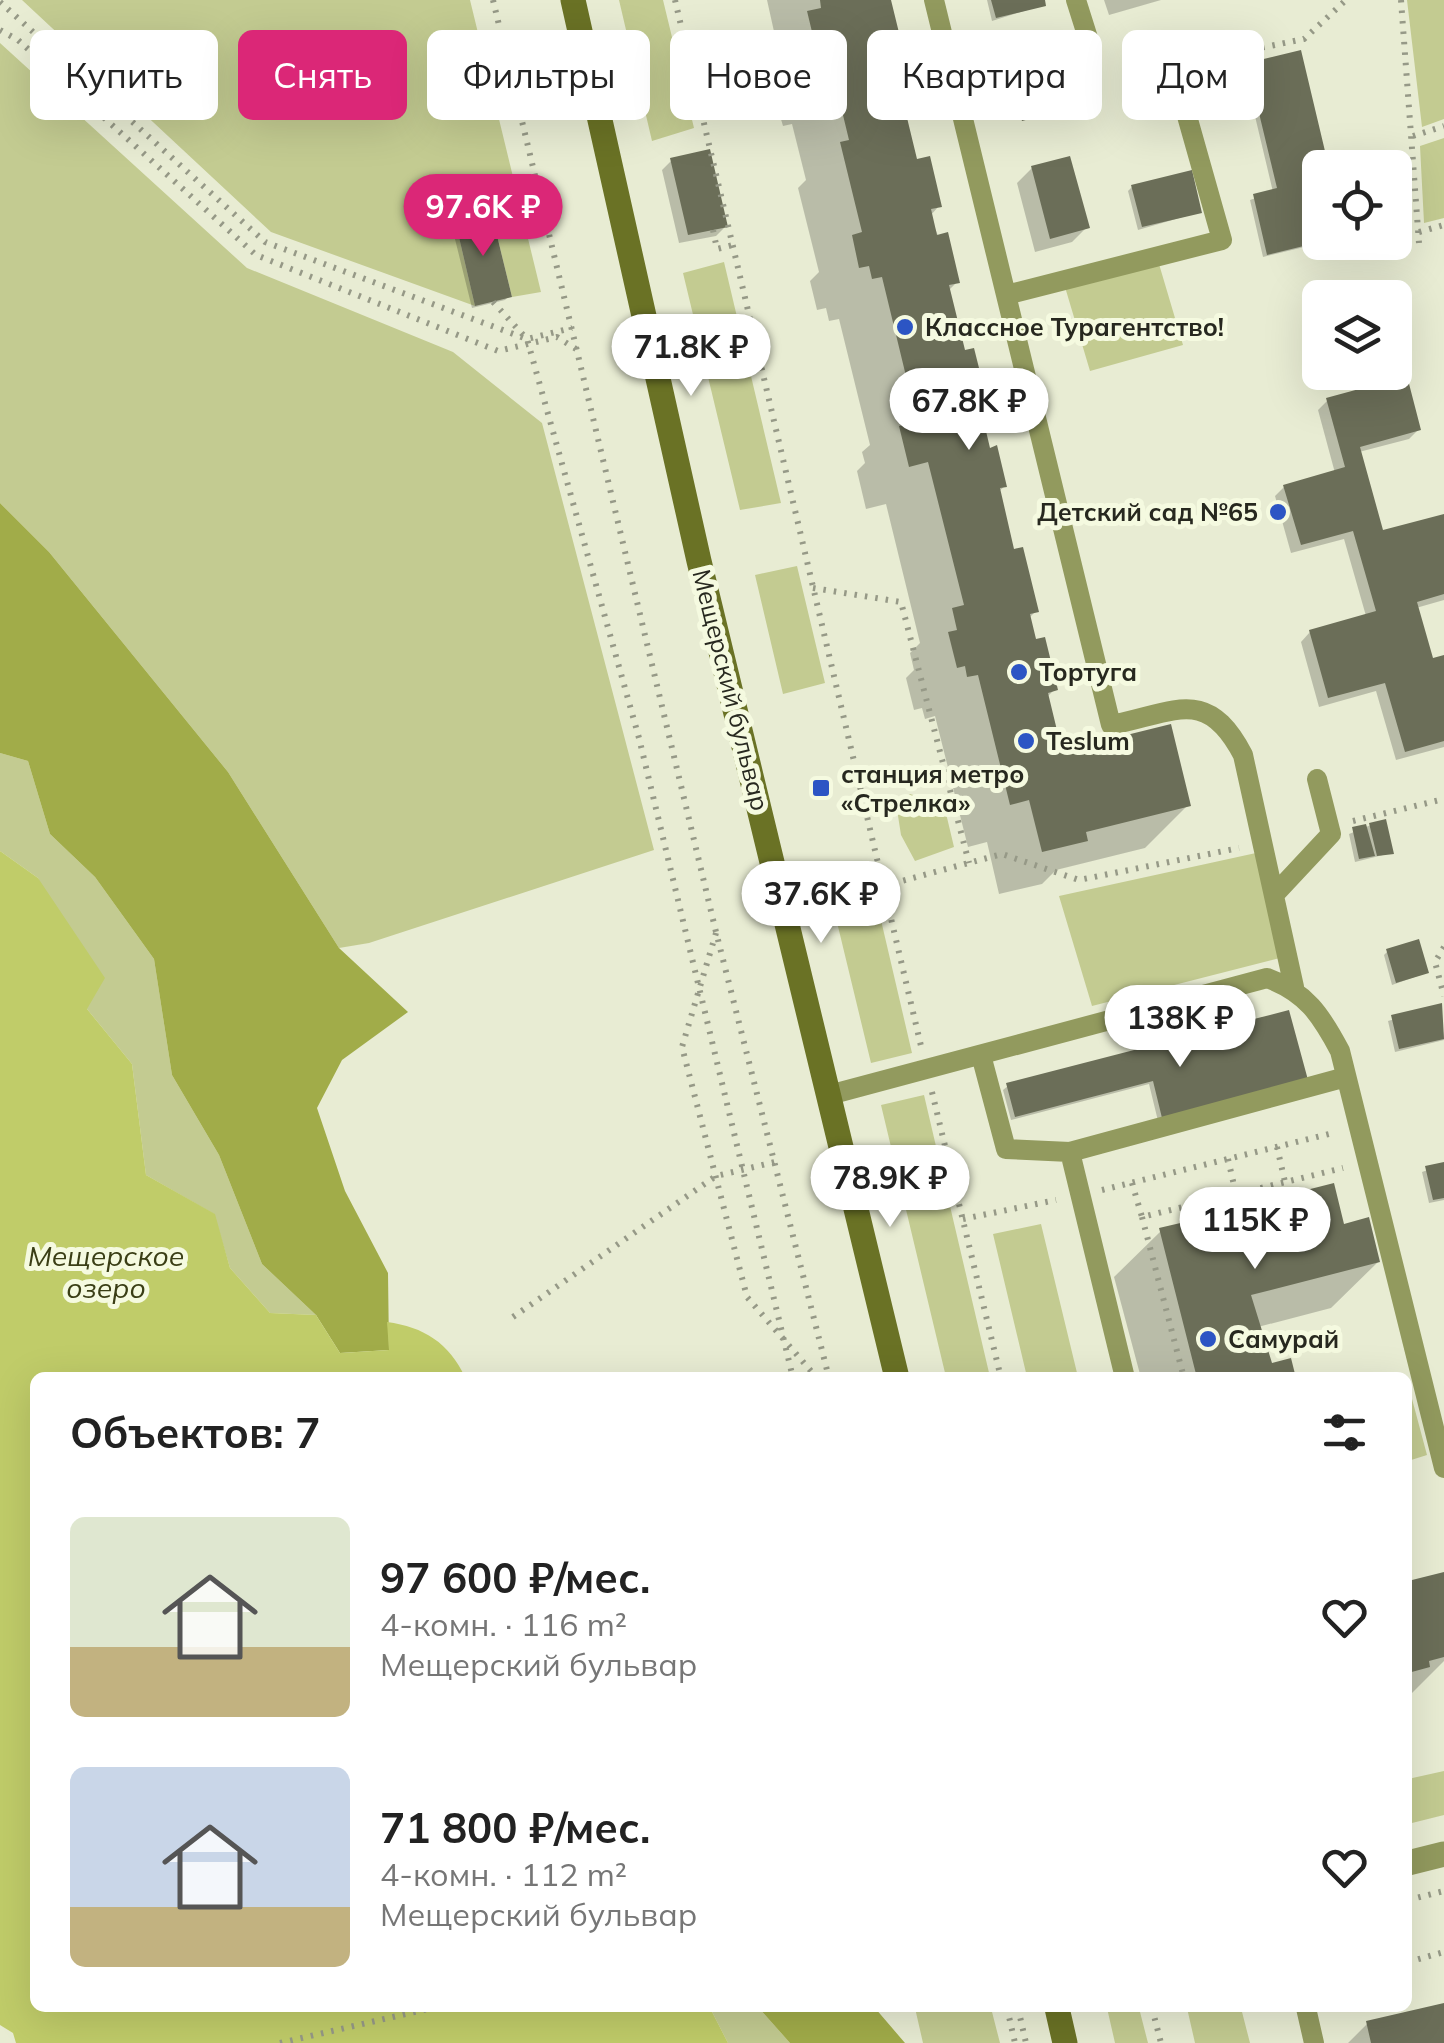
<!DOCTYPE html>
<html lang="ru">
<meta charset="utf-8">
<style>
body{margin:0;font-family:Mulish,sans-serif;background:#f2f2f2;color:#222;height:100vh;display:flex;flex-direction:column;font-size:38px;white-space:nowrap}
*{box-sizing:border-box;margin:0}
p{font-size:32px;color:#767676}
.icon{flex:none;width:55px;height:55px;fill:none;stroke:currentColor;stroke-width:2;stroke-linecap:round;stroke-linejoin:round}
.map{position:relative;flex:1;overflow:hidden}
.panel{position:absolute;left:30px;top:1372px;width:1382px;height:640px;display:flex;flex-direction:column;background:#fff;border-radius:15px;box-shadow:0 10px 40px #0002}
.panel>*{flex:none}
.guide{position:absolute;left:30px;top:30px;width:1385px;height:90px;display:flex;gap:20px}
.fabs{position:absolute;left:1302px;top:150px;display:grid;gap:20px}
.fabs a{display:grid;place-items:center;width:110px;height:110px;border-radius:15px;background:#fff;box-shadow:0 10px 40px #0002;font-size:50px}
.price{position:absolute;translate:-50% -85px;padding:0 22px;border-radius:35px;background:#fff;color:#222;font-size:32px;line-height:65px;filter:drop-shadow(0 2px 5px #0008)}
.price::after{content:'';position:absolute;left:50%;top:60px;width:30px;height:22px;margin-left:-15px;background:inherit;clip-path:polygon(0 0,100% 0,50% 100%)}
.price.active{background:#db2777;color:#fff}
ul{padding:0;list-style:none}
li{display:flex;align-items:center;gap:30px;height:250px;padding:0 40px}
li span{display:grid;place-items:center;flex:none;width:280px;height:200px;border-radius:15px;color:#555}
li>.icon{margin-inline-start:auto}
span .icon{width:120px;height:120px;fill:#fffc;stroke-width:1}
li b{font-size:42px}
h2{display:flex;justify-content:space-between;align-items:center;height:120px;padding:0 40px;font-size:42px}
.tag{padding:0 35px;border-radius:15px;background:#fff;box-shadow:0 10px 40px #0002;font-size:35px;line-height:90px}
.tag.active{background:#db2777;color:#fff}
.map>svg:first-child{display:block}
.green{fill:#c3cb91}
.forest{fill:#a1ac49}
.water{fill:#c0cc69}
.shadow{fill:#0003}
.building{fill:#6b6e58}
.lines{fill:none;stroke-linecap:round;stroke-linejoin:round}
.path{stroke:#969987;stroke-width:6;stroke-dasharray:2.5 8;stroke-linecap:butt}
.lane{stroke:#929a5e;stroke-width:20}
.street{stroke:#929a5e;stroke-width:25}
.secondary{stroke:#6a7225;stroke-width:25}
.poi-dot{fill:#2c55c4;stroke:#f5fae0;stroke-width:4}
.labels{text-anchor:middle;stroke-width:10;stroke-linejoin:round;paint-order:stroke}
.poi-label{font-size:25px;font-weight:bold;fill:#27281f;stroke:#f5fae0;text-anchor:start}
.street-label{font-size:25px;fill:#27281f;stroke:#f5fae0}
.water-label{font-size:28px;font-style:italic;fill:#3a3e15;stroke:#f5fae0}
</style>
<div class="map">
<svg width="1444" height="2043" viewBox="0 0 1444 2043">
<rect width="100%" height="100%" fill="#e8ecd3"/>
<path class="green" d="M22,0H470L541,292L512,297L491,211L455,220L475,306L271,232Z
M619,0H663L694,128L652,141Z
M1407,0H1444V119L1422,127Z
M0,43L247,268L453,352L542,423L654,850L369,943L339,948L228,772L49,552L0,503Z
M1444,138V218L1424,223L1420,146Z
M724,262L781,503L740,510L683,273Z
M1159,264L1183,345L1090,371L1065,287Z
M797,566L825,683L783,694L755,575Z
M0,753L28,761L50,834L95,877L154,959L172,1075L219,1155L262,1264L316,1315L270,1313L230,1268L214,1214L146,1175L132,1064L87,1009L38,878L0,851Z
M910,794L944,805L954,847L915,861L901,835L896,803Z
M1256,853L1280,958L1092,1006L1059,896Z
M877,903L912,1053L871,1063L835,914Z
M924,1095L990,1377H946L881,1105Z
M1041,1224L1078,1377H1027L993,1234Z
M1408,1384L1427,1455L1408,1461Z
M1444,1771V1815L1408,1824V1779Z
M710,2008H759L790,2043H728Z
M915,2008H991L1000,2043H923Z
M1107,2008H1139L1148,2043H1115Z
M1187,2008H1241L1250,2043H1195Z"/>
<path class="forest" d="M0,503L49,552L228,772L339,948L408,1012L342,1060L317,1108L345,1191L388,1273L389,1350L340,1353L316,1315L262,1264L219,1155L172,1075L154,959L95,877L50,834L28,761L0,753Z
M759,2008H875L905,2043H790Z"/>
<path class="water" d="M0,851L38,878L105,978L87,1009L132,1064L146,1175L215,1214L230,1268L270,1313L316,1315L340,1353L389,1350L387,1322C424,1327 449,1343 465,1377L35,1378V2008H710L728,2043H16L13,2033L0,2025Z"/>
<path class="shadow" d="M767,0H888L910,89L900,100L915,161L939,206L930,216L957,282L948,291L963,353L986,407L979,414L988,451L1005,486L998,492L1013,552L1036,611L1028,619L1055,689L1046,698L1060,754L1188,805L1145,848L1056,870L1042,884L999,894L987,842L968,847L935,716L925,719L922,708L914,710L906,678L914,670L910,653L920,643L886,504L866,509L857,471L865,463L862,452L870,445L839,319L829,321L826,308L817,310L810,281L819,272L798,188L806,180L792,124L783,126L780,116L771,118L763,83L770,76L765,57L777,45Z
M987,0H1042L1043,5L992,21Z
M1104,0H1161L1109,15Z
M1248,65L1320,168V242H1325L1263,257L1250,200L1273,192L1244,70Z
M1017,103L1050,110L1017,120L1013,107Z
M672,160L726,226L716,236L679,243L662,170Z
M1032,168L1087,227L1072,242L1035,252L1017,183Z
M1132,187L1200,212L1138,230L1128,191Z
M456,222L509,296L505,300L472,308L452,227Z
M1327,401L1419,429L1409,439L1359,452L1382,533L1444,516V600L1416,608L1431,661L1444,657V747L1396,760L1376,691L1319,707L1301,642L1310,632L1366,616L1344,539L1291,553L1275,496L1284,487L1335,473L1318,410Z
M1371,825L1391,853L1355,862L1349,834Z
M1388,951L1426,973L1392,985L1384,955Z
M1440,1006L1444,1040L1395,1052L1388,1021Z
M1288,1013L1158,1121L1149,1084L1011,1120L1003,1090L1008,1086Z
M1444,1164V1200L1429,1203L1422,1172Z
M1234,1211L1342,1227L1378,1262L1331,1308L1258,1327L1271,1366L1293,1378H1141L1114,1277L1161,1231L1179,1226L1189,1216Z
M1444,1574V1661L1408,1697V1580L1409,1583Z
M1444,2006V2043H1348L1367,2024Z"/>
<path class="building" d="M820,0H891L913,90L901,93L917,159L930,156L942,207L931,209L937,235L948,232L960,283L949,285L965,350L974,348L989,408L981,410L990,448L997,445L1007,487L1000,488L1014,549L1023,547L1039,612L1030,614L1036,639L1045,637L1058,690L1048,693L1062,751L1171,724L1191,806L1086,832L1088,841L1042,852L1029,800L1010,805L978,675L967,677L965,666L957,668L948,632L957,630L952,608L964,605L928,462L909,467L899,426L908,424L904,407L913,405L882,277L872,279L869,266L859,268L852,235L862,232L840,142L849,140L835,82L826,85L823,74L814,77L805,38L813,36L807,11L821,8Z
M991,0H1045L1046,6L996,18Z
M1301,50L1329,168H1320V242L1267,255L1253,194L1277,188L1247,63Z
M1049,91L1055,112L1022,121L1016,101Z
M710,149L728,227L688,235L670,158Z
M1070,156L1090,228L1050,239L1031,166Z
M1192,170L1202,213L1142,227L1131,185Z
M491,211L512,297L475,306L455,220Z
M1407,376L1421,430L1360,447L1383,530L1444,514V594L1417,602L1433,658L1444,655V741L1405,752L1385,683L1328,698L1309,630L1376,611L1353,531L1301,545L1283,485L1345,467L1326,398Z
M1386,819L1394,854L1377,856L1369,823Z
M1366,824L1375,856L1359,859L1352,827Z
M1419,939L1429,973L1396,983L1386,949Z
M1442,1003L1444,1039L1399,1049L1391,1015Z
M1289,1010L1308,1080L1162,1118L1153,1081L1015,1117L1006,1083Z
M1444,1162V1198L1433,1200L1425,1166Z
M1334,1183L1344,1224L1369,1217L1380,1262L1251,1295L1272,1363L1291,1358L1296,1378H1197L1159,1228L1189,1221L1188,1214L1234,1202L1235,1208Z
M1444,1572V1657L1429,1661L1430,1667L1408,1673V1581Z
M1444,2003V2043H1371L1366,2021Z"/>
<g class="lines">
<path class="path" d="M493,0L716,932L829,1378
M675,0L921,1046
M1401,0L1419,243
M0,2L265,242L527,339L572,328
M0,30L18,40L256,255L498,351L557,337L576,349
M1200,93L1222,56L1304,39L1346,0
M1413,136L1444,126
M713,230L717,249L733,245
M1419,232L1444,225
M493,302L527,339L639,738L793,1378
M813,588L901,602L969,863
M1353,821L1444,799
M883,886L1002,854L1079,880L1239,848
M716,933L682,1047L747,1297L817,1378
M1444,947L1435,962L1444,996
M932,1092L1001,1378
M1277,1147L1285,1182
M1228,1159L1236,1194
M1132,1183L1142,1217L1343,1168
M1102,1190L1333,1133
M1142,1217L1184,1378
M963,1219L1056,1200
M513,1317L716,1176L775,1162
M1408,1900L1444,1891
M1408,1962L1444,1952
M1007,2008L1015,2043
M1018,2008L1026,2043
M1152,2008L1161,2043
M280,2043L432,2008"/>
<path class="lane" d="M934,0L1111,725C1176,712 1207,686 1243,755L1294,987
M954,85L1088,38L1076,0
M1006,295L1222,240L1187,116
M1274,895L1331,834L1317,779
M981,1055L1006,1149L1070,1152L1346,1077
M829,1095L1267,978C1306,992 1321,1015 1340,1051L1444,1468
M1070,1152L1125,1378
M1306,2008L1314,2043"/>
<path class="street" d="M1408,1863L1444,1854"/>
<path class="secondary" d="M573,0L699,561L897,1378
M1057,2008L1065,2043"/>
</g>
<g class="poi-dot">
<circle cx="905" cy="327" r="10"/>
<circle cx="1278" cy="512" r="10"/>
<circle cx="1019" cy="672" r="10"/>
<circle cx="1026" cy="741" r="10"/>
<rect x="811" y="778" width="20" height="20" rx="5"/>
<circle cx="1208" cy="1339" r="10"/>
</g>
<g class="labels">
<g class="poi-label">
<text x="925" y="336">Классное Турагентство!</text>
<text x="1258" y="521" text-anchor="end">Детский сад №65</text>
<text x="1039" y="681">Тортуга</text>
<text x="1046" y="750">Teslum</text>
<text x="841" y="783">станция метро<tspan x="841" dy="29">«Стрелка»</tspan></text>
<text x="1228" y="1348">Самурай</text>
</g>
<g class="street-label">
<text transform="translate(731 690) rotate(76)" y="9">Мещерский бульвар</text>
</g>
<g class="water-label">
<text x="106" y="1266">Мещерское<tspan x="106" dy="32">озеро</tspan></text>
</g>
</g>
</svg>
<div class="fabs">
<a><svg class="icon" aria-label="locate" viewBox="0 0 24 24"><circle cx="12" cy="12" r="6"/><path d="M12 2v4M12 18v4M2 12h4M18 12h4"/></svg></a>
<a><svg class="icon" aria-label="layers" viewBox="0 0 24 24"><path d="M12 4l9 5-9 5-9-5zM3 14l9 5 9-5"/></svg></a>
</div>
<b class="price active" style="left:483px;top:259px">97.6K ₽</b>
<b class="price" style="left:691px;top:399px">71.8K ₽</b>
<b class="price" style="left:969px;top:453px">67.8K ₽</b>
<b class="price" style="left:821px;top:946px">37.6K ₽</b>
<b class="price" style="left:1180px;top:1070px">138K ₽</b>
<b class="price" style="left:890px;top:1230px">78.9K ₽</b>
<b class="price" style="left:1255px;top:1272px">115K ₽</b>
<div class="guide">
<a class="tag">Купить</a>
<a class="tag active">Снять</a>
<a class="tag">Фильтры</a>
<a class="tag">Новое</a>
<a class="tag">Квартира</a>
<a class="tag">Дом</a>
</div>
<section class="panel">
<h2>Объектов: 7<svg class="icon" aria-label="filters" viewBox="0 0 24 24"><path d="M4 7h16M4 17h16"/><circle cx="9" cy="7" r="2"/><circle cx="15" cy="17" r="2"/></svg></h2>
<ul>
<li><span style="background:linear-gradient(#dfe7d0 65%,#c2b280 0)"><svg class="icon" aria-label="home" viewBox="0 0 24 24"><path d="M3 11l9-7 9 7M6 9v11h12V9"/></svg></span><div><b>97 600 ₽/мес.</b><p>4-комн. · 116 m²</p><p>Мещерский бульвар</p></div><svg class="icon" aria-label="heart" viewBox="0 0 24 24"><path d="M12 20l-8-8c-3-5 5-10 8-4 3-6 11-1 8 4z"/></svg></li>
<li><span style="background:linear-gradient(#c9d6e8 70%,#c2b280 0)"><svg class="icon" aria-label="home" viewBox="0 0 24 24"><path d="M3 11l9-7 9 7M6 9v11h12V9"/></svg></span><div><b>71 800 ₽/мес.</b><p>4-комн. · 112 m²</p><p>Мещерский бульвар</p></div><svg class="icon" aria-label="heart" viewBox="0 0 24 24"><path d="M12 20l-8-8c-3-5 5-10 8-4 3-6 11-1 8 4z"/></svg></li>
</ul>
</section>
</div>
